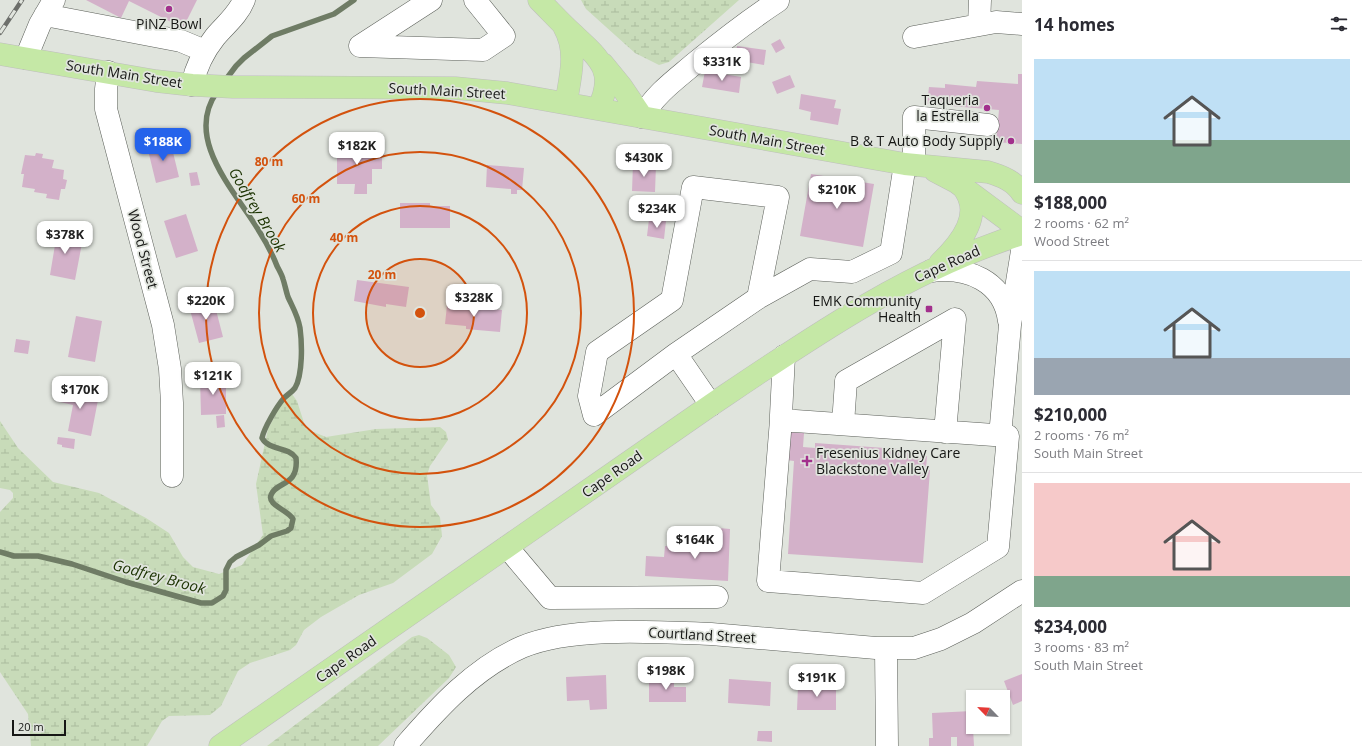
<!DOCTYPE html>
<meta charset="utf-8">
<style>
body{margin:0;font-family:"Open Sans",sans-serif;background:#f2f2f3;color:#2b2b33;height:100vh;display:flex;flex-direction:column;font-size:15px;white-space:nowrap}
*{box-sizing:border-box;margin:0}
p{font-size:13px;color:#7c7c81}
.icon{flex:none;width:22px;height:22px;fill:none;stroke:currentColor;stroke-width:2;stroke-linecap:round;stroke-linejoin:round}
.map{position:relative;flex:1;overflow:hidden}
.details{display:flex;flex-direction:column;background:#fff;width:340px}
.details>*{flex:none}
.needle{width:26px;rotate:295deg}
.controls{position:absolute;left:966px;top:690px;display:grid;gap:8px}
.controls a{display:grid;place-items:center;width:44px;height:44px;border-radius:0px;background:#fff;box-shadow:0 1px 3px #0004;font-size:20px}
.scale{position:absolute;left:12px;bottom:10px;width:54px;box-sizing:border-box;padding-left:4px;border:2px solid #161715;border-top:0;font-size:11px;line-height:14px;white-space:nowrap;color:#161715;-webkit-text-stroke:3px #e0e4dd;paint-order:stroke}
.price{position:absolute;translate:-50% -34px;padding:0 9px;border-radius:8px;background:#fff;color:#222;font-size:13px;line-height:26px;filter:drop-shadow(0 1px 2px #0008)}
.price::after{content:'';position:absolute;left:50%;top:24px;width:12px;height:9px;margin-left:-6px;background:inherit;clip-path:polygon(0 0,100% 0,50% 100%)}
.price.current{background:#2563eb;color:#fff}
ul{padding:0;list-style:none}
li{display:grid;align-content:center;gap:8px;height:212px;padding:0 12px}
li+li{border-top:1px solid #e1e1e2}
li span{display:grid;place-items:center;height:124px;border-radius:0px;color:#555}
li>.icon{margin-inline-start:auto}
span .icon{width:72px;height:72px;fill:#fffc;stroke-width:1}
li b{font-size:17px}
h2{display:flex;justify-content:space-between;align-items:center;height:48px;padding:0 12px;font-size:17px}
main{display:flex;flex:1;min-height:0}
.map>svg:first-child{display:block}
.wetland{fill:url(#wetland-marsh)}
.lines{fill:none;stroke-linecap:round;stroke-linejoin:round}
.stream{stroke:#6f7c65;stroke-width:5.5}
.building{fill:#d3b1c9}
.minor-casing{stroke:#5c605a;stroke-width:23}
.major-casing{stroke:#bebebd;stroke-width:23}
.minor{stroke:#fff;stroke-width:22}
.major{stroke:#c5e8a6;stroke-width:22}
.rail-casing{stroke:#6d6f6b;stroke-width:4.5}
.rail{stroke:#e0e4dd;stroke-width:3;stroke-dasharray:9;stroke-linecap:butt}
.ring{fill:none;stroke:#d3520d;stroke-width:2}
.poi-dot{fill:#a2308c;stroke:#e0e4dd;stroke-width:1.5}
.labels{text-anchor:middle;stroke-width:3.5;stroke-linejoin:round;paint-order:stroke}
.poi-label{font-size:14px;fill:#161715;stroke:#e0e4dd;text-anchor:end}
.street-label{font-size:14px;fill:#161715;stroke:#e0e4dd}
.water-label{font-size:15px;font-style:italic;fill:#1b3200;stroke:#e0e4dd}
.centre{fill:#d3520d;stroke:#e0e4dd;stroke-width:2}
.ring-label{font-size:12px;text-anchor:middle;font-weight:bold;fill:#d3520d;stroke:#e0e4dd;stroke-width:3.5;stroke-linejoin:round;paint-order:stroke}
</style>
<main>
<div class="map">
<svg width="1022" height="746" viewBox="0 0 1022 746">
<defs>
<pattern id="wetland-marsh" width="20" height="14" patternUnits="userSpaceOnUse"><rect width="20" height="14" fill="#c8dbb9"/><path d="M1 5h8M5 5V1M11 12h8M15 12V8" fill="none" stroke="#abbb9e"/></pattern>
</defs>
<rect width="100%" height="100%" fill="#e0e4dd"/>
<path class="wetland" d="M581,0H739L669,62L659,65L635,53L586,9Z
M292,394L297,401L306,429L326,437L376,429L440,427L446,432L448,440L430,466L427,475L431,505L440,517L442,536L432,554L393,583L359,595L321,617L304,630L296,645L290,650L250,663L238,671L221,706L210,715L169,716L162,721L147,746H31L28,714L0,672V512L13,498V493L10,490L0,488V421L18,448L53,482L99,493L146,518L169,533L183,557L193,567L219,574L242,565L263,535L256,484L268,429L284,399Z
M419,635L427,638L449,655L456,667L449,678L378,746H267L412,637Z"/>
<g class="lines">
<path class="stream" d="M224,82L236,66L244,58L272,36L334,14L354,0
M0,552L14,556H38L72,564L126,582L201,603H212L223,596L226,590V570L230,562L236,557L259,545L271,536L287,531L291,528L293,519C288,510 267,505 271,495C276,481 299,487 296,458C288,446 269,451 262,438C264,428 277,406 284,398C288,394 292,392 295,388C303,374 302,343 300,328C298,316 293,308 288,297C286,291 285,285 283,279C282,275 279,270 277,266C272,253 266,242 259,231C236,192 183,139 217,92"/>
</g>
<path class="building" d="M86,0H197L183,28L129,1L121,18Z
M780,39L785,48L776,53L771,44Z
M737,46L766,50L764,65L735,60Z
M705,71L741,77L739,93L702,87Z
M1018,74H1022V144L996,142L999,110L927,104L929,87L945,88V84L976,87L977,81L1018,84Z
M790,75L795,87L777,94L772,82Z
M801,94L836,100L834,108L841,109L838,125L810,120L811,112L799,109Z
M350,139H364V150H373V157H382V169H372V184H367V194H354L355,184H337V149L350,150Z
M170,140L179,177L156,183L147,146Z
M36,153L43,154L42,158L54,160L52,168L64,170L63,179L67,180L65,189H61L59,200L46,198L47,194L34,192L35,189L22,187L24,174H21L25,155L35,156Z
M633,164L656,165L655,192L632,191Z
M487,165L524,168L522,190H517V194H511V189L486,187Z
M197,172L200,185L191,186L189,173Z
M811,174L874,184L863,247L800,236Z
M400,203H430V206H450V228H400Z
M186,214L198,251L176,258L164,221Z
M649,219L666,221L664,239L647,236Z
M48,232L83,238L75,280L50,275L55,245L46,244Z
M357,280L409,287L406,307L386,304V307L354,301Z
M217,298L219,305L215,306L223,337L199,343L189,306Z
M447,305L502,310L500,332L466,329V326L445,324Z
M76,316L102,321L95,362L68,357Z
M16,339L30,341L28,354L14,352Z
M200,377H226V414L201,415Z
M58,388L99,395L91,436L68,431L73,405L56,401Z
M224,415L225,427L217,428L216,416Z
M788,432L804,433L803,447L815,448V443L913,450L912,455L927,456L926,470H930L923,563L788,554L794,461L786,460Z
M58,437L75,439L74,449L62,447V445L57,444Z
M708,527L730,529L728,581L645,576L646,556L664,557L665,546L708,548Z
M1022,674V701L1013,705L1004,681Z
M606,675L607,709L590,710L589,700L567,701L566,677Z
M649,677H674V687H686V702H649Z
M729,679L771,682L770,706L728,703Z
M798,686H836V710H797Z
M972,711L974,746H957V737H951V746H929V738H933L932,713Z
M758,731H772V742L757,741Z"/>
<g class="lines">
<defs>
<path id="minor" d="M431,0L360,46L483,50L504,36L475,0
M45,15L181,41L205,51
M979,25L980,0
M914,37L996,22L1022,24
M26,58L40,24L54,0
M108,72L106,89V109L163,325L170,369L172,403V476
M192,85C196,67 203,52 215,37C225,25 238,15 244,0
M642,117C655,94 675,80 695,63C722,41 749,20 778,1
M914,165V117L988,125
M931,271C967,266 1004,281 1009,321
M758,298L778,197L693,187L672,300L597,352L589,396L594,415L676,354L758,298L810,269L852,272L891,253L905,164
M676,354L711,405
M781,420L1008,436L998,547L923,593L768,581L781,420V415L784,356
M843,424L846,381L955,319L945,432
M1000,436L1010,325L1022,251
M507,547L550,598L717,597
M886,649L887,746
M405,746C438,708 474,668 522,647C571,626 657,632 711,634L876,648H914L941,639L973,623L1022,591"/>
<path id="major" d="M539,0C550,11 561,23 572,33C599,58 617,71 598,109
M564,27C578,51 570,78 566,103
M0,54L156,81L192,85L233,87L455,88L507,93L905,164L988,172C1002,176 1014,181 1022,193
M603,64L621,86L642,117
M935,171L956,182L1022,231
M940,263C961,243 985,213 962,186
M220,746L711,405C809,339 908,270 1022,234"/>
</defs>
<use href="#minor" class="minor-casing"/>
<use href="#major" class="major-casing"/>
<use href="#minor" class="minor"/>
<use href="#major" class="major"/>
<defs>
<path id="rail" d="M0,33L22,0"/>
</defs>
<use href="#rail" class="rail-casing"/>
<use href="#rail" class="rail"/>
</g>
<circle cx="420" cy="313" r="54" fill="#d3520d" fill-opacity=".12"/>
<g class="ring">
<circle cx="420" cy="313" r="54"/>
<circle cx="420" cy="313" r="107"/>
<circle cx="420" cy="313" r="161"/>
<circle cx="420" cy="313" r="214"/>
</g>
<g class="poi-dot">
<circle cx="169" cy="9" r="4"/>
<circle cx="987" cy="108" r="4"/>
<circle cx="1011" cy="141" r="4"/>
<rect x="925" y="305" width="8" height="8" rx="2"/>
<path d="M805 455h4v4h4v4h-4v4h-4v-4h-4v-4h4z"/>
</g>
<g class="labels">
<g class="poi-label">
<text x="169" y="29" text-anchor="middle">PiNZ Bowl</text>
<text x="979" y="105">Taqueria<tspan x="979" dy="16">la Estrella</tspan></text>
<text x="1003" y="146">B &amp; T Auto Body Supply</text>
<text x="921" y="306">EMK Community<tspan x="921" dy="16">Health</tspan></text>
<text x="816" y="458" text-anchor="start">Fresenius Kidney Care<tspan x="816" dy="16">Blackstone Valley</tspan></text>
</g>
<g class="street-label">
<text transform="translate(124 74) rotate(9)" y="5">South Main Street</text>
<text transform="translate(447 91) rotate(3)" y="5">South Main Street</text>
<text transform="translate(767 140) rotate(10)" y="5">South Main Street</text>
<text transform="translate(143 249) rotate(75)" y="5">Wood Street</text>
<text transform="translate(947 264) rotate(-24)" y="5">Cape Road</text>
<text transform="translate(612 474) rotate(-35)" y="5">Cape Road</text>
<text transform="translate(702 635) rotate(3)" y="5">Courtland Street</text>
<text transform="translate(346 659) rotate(-35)" y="5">Cape Road</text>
</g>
<g class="water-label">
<text transform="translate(257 210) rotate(59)" y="5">Godfrey Brook</text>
<text transform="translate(159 577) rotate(15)" y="5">Godfrey Brook</text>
</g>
</g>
<circle cx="420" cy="313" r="6" class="centre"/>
<g class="ring-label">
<text x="269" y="166">80 m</text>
<text x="306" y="203">60 m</text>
<text x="344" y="242">40 m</text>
<text x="382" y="279">20 m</text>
</g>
</svg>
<div class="controls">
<a><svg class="needle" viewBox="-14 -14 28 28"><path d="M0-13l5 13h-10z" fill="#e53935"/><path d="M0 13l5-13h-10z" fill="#7c7c81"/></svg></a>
</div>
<div class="scale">20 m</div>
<b class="price" style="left:722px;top:82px">$331K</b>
<b class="price current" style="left:163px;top:162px">$188K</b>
<b class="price" style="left:357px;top:166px">$182K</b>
<b class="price" style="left:644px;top:178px">$430K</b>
<b class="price" style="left:837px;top:210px">$210K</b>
<b class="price" style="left:657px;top:229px">$234K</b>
<b class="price" style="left:65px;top:255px">$378K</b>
<b class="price" style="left:474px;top:318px">$328K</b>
<b class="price" style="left:206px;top:321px">$220K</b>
<b class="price" style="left:213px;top:396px">$121K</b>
<b class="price" style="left:80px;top:410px">$170K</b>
<b class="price" style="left:695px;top:560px">$164K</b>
<b class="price" style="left:666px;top:691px">$198K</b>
<b class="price" style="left:817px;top:698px">$191K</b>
</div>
<section class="details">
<h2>14 homes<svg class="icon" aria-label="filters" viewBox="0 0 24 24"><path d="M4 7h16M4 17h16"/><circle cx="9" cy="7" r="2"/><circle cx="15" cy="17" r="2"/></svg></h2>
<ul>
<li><span style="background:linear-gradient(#bfe0f5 65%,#7fa58c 0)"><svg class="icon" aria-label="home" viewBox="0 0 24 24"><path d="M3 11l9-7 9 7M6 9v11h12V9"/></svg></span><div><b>$188,000</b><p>2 rooms · 62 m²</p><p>Wood Street</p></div></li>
<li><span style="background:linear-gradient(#bfe0f5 70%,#9aa5b1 0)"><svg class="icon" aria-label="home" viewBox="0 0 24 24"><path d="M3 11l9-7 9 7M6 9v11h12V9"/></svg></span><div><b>$210,000</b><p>2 rooms · 76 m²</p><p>South Main Street</p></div></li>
<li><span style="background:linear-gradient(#f6c9c9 75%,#7fa58c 0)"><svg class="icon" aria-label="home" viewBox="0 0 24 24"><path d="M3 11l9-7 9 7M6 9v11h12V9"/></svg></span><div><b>$234,000</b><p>3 rooms · 83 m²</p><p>South Main Street</p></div></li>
</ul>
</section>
</main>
